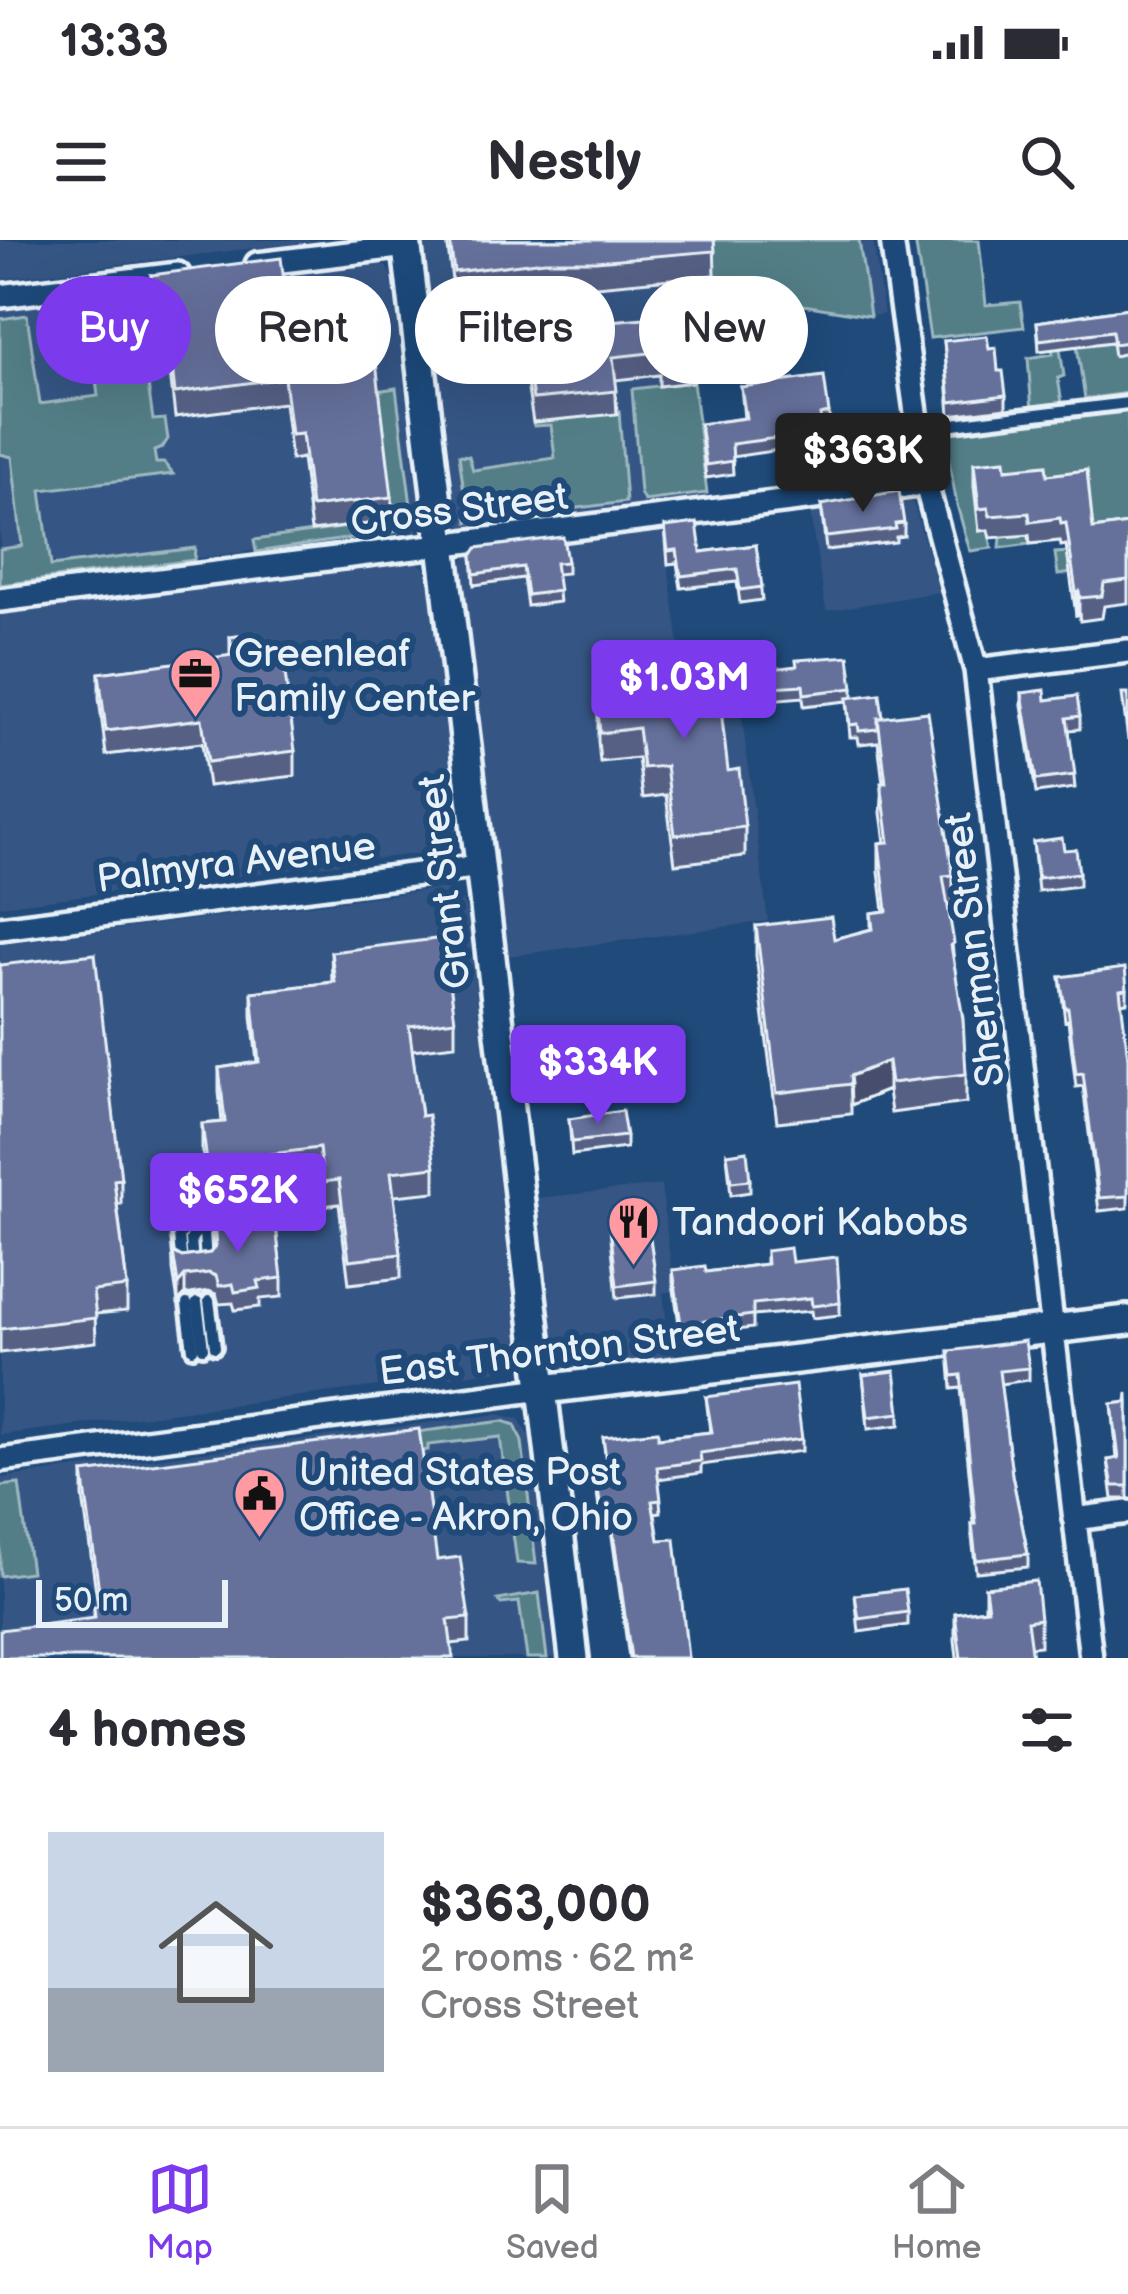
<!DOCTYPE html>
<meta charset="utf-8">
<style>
body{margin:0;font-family:"Balsamiq Sans",sans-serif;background:#f7f7f7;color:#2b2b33;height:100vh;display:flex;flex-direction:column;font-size:45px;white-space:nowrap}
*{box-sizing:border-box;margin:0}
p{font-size:39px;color:#7c7c81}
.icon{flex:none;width:66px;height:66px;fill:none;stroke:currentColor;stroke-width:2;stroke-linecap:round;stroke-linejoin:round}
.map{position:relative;height:1418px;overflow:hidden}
.drawer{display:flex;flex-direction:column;background:#fff;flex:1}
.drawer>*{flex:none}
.banner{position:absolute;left:36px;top:36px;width:1056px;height:108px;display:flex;gap:24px}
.scale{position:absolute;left:36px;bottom:30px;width:192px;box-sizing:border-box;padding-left:12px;border:6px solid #e8f1f8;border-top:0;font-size:33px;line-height:42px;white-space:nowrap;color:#e8f1f8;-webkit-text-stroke:9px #1f4a7a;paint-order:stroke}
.price{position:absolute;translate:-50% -102px;padding:0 27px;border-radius:12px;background:#7c3aed;color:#fff;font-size:39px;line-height:78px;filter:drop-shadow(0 3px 6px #0008)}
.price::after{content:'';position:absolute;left:50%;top:72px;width:36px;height:27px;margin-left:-18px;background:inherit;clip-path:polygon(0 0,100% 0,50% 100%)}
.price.current{background:#222;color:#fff}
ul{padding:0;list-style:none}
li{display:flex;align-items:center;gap:36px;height:300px;padding:0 48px}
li+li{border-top:3px solid #e1e1e2}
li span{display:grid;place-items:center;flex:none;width:336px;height:240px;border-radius:0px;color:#555}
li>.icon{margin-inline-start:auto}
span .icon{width:144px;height:144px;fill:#fffc;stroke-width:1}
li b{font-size:51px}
h2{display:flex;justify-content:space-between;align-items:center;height:144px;padding:0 48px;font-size:51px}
.pill{padding:0 42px;border-radius:54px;background:#fff;box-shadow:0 12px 48px #0002;font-size:42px;line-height:108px}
.pill.current{background:#7c3aed;color:#fff}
.status{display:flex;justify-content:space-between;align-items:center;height:84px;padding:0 60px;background:#fff;direction:ltr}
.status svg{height:33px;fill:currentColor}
header{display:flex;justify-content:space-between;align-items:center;height:156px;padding:0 48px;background:#fff;font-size:54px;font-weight:800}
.menu{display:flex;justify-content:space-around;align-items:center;height:168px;border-top:3px solid #e1e1e2;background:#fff;font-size:33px;color:#7c7c81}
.menu a{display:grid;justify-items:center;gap:6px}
.menu .current{color:#7c3aed}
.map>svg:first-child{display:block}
.built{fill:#345584}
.green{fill:#537e87;stroke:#9eb8c0;stroke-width:3}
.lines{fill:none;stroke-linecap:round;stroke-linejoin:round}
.lane-casing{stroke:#e8f1f8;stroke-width:20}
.street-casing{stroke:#e8f1f8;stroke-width:30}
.secondary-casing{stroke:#e8f1f8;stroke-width:36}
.lane{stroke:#1f4a7a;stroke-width:10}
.street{stroke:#1f4a7a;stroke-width:21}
.secondary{stroke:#1f4a7a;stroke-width:27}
.wall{fill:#576085;stroke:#e8f1f8;stroke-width:3}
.shaded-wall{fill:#474e6c;stroke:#e8f1f8;stroke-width:3}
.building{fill:#65709b;stroke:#e8f1f8;stroke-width:3}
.labels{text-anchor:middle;stroke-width:12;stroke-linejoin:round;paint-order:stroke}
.street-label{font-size:39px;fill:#e8f1f8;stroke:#1f4a7a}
.poi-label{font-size:39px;fill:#e8f1f8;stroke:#1f4a7a;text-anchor:start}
</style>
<div class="status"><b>13:33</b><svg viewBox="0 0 49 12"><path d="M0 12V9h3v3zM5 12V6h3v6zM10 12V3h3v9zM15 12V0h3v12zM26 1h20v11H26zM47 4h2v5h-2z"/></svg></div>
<header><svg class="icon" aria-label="menu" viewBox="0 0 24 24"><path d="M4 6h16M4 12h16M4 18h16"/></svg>Nestly<svg class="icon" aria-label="search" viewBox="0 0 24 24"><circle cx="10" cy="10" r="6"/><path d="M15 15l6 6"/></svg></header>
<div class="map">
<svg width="1128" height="1418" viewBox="0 0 1128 1418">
<rect width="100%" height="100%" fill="#1f4a7a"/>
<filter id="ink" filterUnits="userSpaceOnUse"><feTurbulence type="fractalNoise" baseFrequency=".00833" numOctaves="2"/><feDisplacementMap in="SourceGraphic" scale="24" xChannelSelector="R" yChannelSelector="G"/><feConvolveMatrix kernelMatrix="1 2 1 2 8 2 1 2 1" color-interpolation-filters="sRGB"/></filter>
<g filter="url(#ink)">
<path class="built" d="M0,0H321L0,39Z
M424,0H873L884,74L870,76L785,62L715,35L682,39L708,259L466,291L458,283Z
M370,21L386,26L391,35L420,274L414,289L0,345V68Z
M906,255L913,262L939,352L826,371L809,268Z
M663,287L684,443L737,438L768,681L509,716L462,325L465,317Z
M418,323L425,328L429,340L456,581L455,594L447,604L423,613L0,666V375Z
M444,648L458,655L466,668L518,1101L514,1119L495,1131L0,1195V704Z
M661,945L674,1051L663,1053L672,1120L567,1132L557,1119L538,958Z
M498,1174L519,1179L529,1196L555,1418H0V1238Z"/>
<path class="green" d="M712,0H859L870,76L785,62L715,35Z
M915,0H979L986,65L1020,62L1024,87L930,98Z
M27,75L40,164L98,156L94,125L123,121L159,124L160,133L151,134L152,143L148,145L153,180L165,179L168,199L162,208L154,211L156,223H164L173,234L41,250L51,326L195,308L194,320L0,345V309L22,306L12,217L0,214V79Z
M1073,80L1128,113V153L1085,159Z
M1056,82L1064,136L1058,138L1062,163L1032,171L1028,118L1053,114L1048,83Z
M693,142L707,253L644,261L640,253L632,149Z
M396,148L414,289L256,312L254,300L392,281L376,151Z
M1128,170V307L1112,327L1058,335L1055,313L1071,312L1087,253L1020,296L1029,295L1030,304L1000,308L1006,243L980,291L988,290L992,308L970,311L957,265L944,193Z
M619,171L626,262L468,282L459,215L469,216L473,230L555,218L551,185L534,186L533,182Z
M503,1181L515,1185L522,1202L536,1324L517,1323L500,1197L428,1205V1210L422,1211L291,1208Z
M19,1244L31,1332L0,1336V1246Z
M539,1353L547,1418H527L519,1362L501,1364L498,1360Z"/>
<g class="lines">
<defs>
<path id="lane" d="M920,188L1128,163
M206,1023L204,992L214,982
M193,1024L191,999L203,983
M182,1026L179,995L190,985
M209,1061L215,1107
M197,1063L203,1108
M187,1064L193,1109"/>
<path id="street" d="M892,0L926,244L976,430L1091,1418
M257,24L407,6
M0,56L178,34
M0,360L926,244
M976,430L1128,411
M0,688L481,626
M0,1220L543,1149
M1074,1279L1128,1272"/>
<path id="secondary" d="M406,0L574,1418
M543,1149L1128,1080"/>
</defs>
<use href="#lane" class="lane-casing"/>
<use href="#street" class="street-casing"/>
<use href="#secondary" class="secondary-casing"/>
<use href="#lane" class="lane"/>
<use href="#street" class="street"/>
<use href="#secondary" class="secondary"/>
</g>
<path class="wall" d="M447,0H714L715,35L596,46L545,45L454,56Z
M151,35L288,73L392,257V281L311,291L302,218L291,220L284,163L175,177L170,132L160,133L151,59Z
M1128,68V113L1114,116L1112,102L1039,111L1037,82Z
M523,95L724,100V123L693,125V142L659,146V135L615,140L617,174L533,182L523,118Z
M944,101L989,109L1006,155V168L950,175Z
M741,147L829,173V186L821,187L826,234L803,237L799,207L732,217L733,234L706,238L700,184L744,178Z
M974,223L1047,235L1093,289L1128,284V363L1104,366L1102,378L1080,381L1079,374L1076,375L1066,305L1061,306L1060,301L1030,304L1029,295L990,298L988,290L979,291L974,246Z
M821,265L904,283V296L896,297V302L826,310Z
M665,287L701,312L756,305L762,360L740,363L737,342L681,348L677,323L668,324Z
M472,316L567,322V333L556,334L559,362L527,366L523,338L474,345Z
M230,397L258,412L295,511V536L208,546L202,503L106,515L99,458V433L230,416Z
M630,427L728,531L745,587V616L675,624L666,555L643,558L638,518L600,522L598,501V472L632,468Z
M754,431L853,448V457L883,478L953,635V665L948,666L966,834V863L891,873L888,850L851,865V874L777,882L756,716V686L834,699L871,689V673L884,671L879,632V603L885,602L881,573L883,543L878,502L859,504L858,497H850L847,461L804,466L803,457L756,461Z
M1022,453L1046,460L1080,476V489L1069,490L1075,548L1036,553L1022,466Z
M1033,602L1064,610L1079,633V646L1038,651Z
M331,712L455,780V805L412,810L421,876L435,927V952L394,956L401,1014V1038L349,1044L339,964L323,966L319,932L207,947L202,909V884L222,882L219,852V828L257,822L252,776V752L332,742Z
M0,725L121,939V964H117L127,1047V1071L95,1074L96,1102L0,1113Z
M1060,737L1127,749V762L1121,763L1128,818V968L1099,971L1083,846L1076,847L1068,780L1065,781Z
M569,879L626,896V908L572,915Z
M727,914L750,940V952L731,955Z
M214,985L282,1038V1057L260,1059V1067L235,1070L233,1063L219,1064L216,1054L209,1051L185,1055L178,1062L173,1030V1012L182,1017L210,1013L215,1006Z
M610,987L656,1041V1054L617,1058Z
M766,1011L792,1022L840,1063V1075L812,1078L811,1071L753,1076V1088L681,1097L673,1043V1030L706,1032L766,1024Z
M949,1111L1029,1128V1140L1000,1144L1012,1235L1028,1314V1327L976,1332L972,1297V1284H974L961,1148L952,1149Z
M863,1135L900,1173V1185L868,1189Z
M1128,1153V1259H1113L1108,1220L1117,1219L1112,1164L1127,1162Z
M706,1157L802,1199V1211L701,1225V1233L658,1239L661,1272L655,1273L659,1300L688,1418H629L610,1282L601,1283L597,1253V1241L608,1240L603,1197L658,1198L710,1192Z
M83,1233L437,1320L469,1378V1402L451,1404L94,1379V1367L98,1366L83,1257Z
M985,1347L1040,1379V1406L1030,1407L1032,1418H957L955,1400V1373L985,1369Z
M855,1355L908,1372V1385L859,1392Z"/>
<path class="shaded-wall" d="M1079,351V374L1076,375V352Z
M888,821V850L851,865L850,836Z
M185,1036V1055L178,1062V1044Z"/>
<path class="building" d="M450,0H714L715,11L596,21H545L454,32Z
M281,18L288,73L369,63L392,257L311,267L302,194L291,195L284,138L175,153L170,108L160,109L151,35Z
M722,67L724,100L691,102L693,119L659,122V112L613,117L617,151L533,159L523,95H527L526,88L691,74V69Z
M1128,68V102L1114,104L1112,91L1039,100L1037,82Z
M987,96L989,109L996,108L998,131H1003L1006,155L950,162L944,101Z
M824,136L829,173L820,175L826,221L803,224L799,195L732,204L733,221L706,225L700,184L746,178L741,147Z
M1005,220L1006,229L1046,225L1047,235L1087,230L1093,289L1128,284V340L1104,343L1102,356L1080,358L1079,351L1076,352L1066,283L1061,284L1060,278L1030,282L1029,273L990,276L988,268L979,269L974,223Z
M899,251L904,283L895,284L896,289L826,297L821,265Z
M697,283L701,312L756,305L762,347L740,350L737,329L681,336L677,310L668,311L665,287Z
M563,297L567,322L555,323L559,351L527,355L523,327L474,334L472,316L477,308Z
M256,393L258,412L282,410L295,511L208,522L202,479L106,491L99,433L233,415L230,397Z
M849,416L853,448L804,454L803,445L756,448L754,431L797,426L796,420Z
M715,417L728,531L739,529L745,587L675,595L666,526L643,528L638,488L600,493L598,472L635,467L630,427Z
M1045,450L1046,460L1077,456L1080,476L1067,478L1075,535L1036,540L1022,453Z
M880,454L883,478H878V489L859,491L858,484L850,485L847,458Z
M1122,454H1128V500Z
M928,472L953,635L943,636L954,703L951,705L963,779L966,834L891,843L888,821L850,836L851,844L777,853L756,686L831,677L834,699L873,689L871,673L887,671L879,603L889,602L881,543H886L878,478Z
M1062,598L1064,610L1076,609L1079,633L1038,638L1033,602Z
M444,698L455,780L409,786L421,876L428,875L435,927L391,932L401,1014L349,1020L339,940L323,942L319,908L207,922L202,884L225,882L219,828L259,822L252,752L335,742L331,712Z
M95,714L121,939L114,940L127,1047L93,1051L96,1078L0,1089V725Z
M1125,728L1127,749L1120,750L1128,818V956L1099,958L1083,833L1076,834L1068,768H1065L1060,737Z
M622,871L626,896L572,902L569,879Z
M747,911L750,940L731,942L727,914Z
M275,977L282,1038L258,1041L260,1048L235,1052L233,1044L219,1046L216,1036L209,1033L185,1036L178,1044L173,1012L182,1017L210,1013L216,1005L214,985Z
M648,983L656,1041L617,1046L610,987Z
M790,1008L792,1022L837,1017L840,1063L812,1066L811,1058L753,1064V1075L681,1084L673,1030L705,1026L706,1032L767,1024L766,1011Z
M1025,1101L1029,1128L999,1131L1012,1235L1028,1314L976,1320L972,1284H976L961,1135L952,1136L949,1111Z
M895,1131L900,1173L868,1177L863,1135Z
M795,1145L802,1199L700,1213L701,1221L657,1227L661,1260L652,1261L659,1300L675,1299L688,1418H631L610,1270L601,1271L597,1241L609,1240L603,1197L658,1191V1198L712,1192L706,1157Z
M1128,1162V1246H1113L1108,1220L1119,1218L1112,1164Z
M419,1189L437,1320L460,1317L469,1378L448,1380L453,1418H0V1390L95,1378L94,1367L101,1365L83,1233Z
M1036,1341L1040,1379L1027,1381L1032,1418H961L955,1373L988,1369L985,1347Z
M905,1349L908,1372L859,1379L855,1355Z"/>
</g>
<defs>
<symbol id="office-pin" viewBox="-11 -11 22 30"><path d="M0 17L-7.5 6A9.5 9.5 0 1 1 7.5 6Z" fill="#ff9aa2" stroke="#1f4a7a"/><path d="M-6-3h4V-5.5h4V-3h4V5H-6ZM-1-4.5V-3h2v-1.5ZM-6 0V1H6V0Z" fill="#111"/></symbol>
<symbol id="restaurant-pin" viewBox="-11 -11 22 30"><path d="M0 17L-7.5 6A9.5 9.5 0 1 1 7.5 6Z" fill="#ff9aa2" stroke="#1f4a7a"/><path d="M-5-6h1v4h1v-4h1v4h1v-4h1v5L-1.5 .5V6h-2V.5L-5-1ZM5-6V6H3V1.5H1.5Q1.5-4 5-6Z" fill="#111"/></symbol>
<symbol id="civic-pin" viewBox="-11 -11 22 30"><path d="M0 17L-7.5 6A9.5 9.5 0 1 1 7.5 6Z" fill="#ff9aa2" stroke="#1f4a7a"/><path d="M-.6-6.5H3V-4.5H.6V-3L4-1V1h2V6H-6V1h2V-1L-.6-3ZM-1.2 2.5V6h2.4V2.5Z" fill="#111"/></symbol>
</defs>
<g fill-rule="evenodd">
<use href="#office-pin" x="166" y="404" width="59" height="81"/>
<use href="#restaurant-pin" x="604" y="952" width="59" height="81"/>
<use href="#civic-pin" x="230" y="1224" width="59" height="81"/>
</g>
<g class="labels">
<g class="street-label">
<text transform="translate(459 268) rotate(-7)" y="14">Cross Street</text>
<text transform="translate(236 621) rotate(-7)" y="14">Palmyra Avenue</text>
<text transform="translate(443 642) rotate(-97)" y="14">Grant Street</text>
<text transform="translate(973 710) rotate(-97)" y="14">Sherman Street</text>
<text transform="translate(559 1109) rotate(-7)" y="14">East Thornton Street</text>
</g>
<g class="poi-label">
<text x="234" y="426">Greenleaf<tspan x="234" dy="45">Family Center</tspan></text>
<text x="672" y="995">Tandoori Kabobs</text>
<text x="299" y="1245">United States Post<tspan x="299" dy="45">Office - Akron, Ohio</tspan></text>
</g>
</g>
</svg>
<div class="scale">50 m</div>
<b class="price current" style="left:863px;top:275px">$363K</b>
<b class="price" style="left:684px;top:502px">$1.03M</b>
<b class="price" style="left:598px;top:887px">$334K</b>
<b class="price" style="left:238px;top:1015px">$652K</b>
<div class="banner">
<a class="pill current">Buy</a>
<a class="pill">Rent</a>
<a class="pill">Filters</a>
<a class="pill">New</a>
</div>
</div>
<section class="drawer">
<h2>4 homes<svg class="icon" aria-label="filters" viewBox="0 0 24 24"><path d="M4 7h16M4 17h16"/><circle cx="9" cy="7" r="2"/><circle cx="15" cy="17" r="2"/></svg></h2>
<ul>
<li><span style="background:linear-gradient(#c9d6e8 65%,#9aa5b1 0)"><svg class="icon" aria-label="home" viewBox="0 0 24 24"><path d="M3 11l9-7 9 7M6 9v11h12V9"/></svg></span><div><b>$363,000</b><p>2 rooms · 62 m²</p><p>Cross Street</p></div></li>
</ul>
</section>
<nav class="menu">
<a class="current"><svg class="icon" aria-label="map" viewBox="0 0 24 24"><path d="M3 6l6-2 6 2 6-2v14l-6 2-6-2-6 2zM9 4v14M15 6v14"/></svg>Map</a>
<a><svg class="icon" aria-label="saved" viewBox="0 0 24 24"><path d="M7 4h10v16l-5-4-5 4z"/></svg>Saved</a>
<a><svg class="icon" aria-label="home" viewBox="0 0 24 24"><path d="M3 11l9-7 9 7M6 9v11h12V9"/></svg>Home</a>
</nav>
